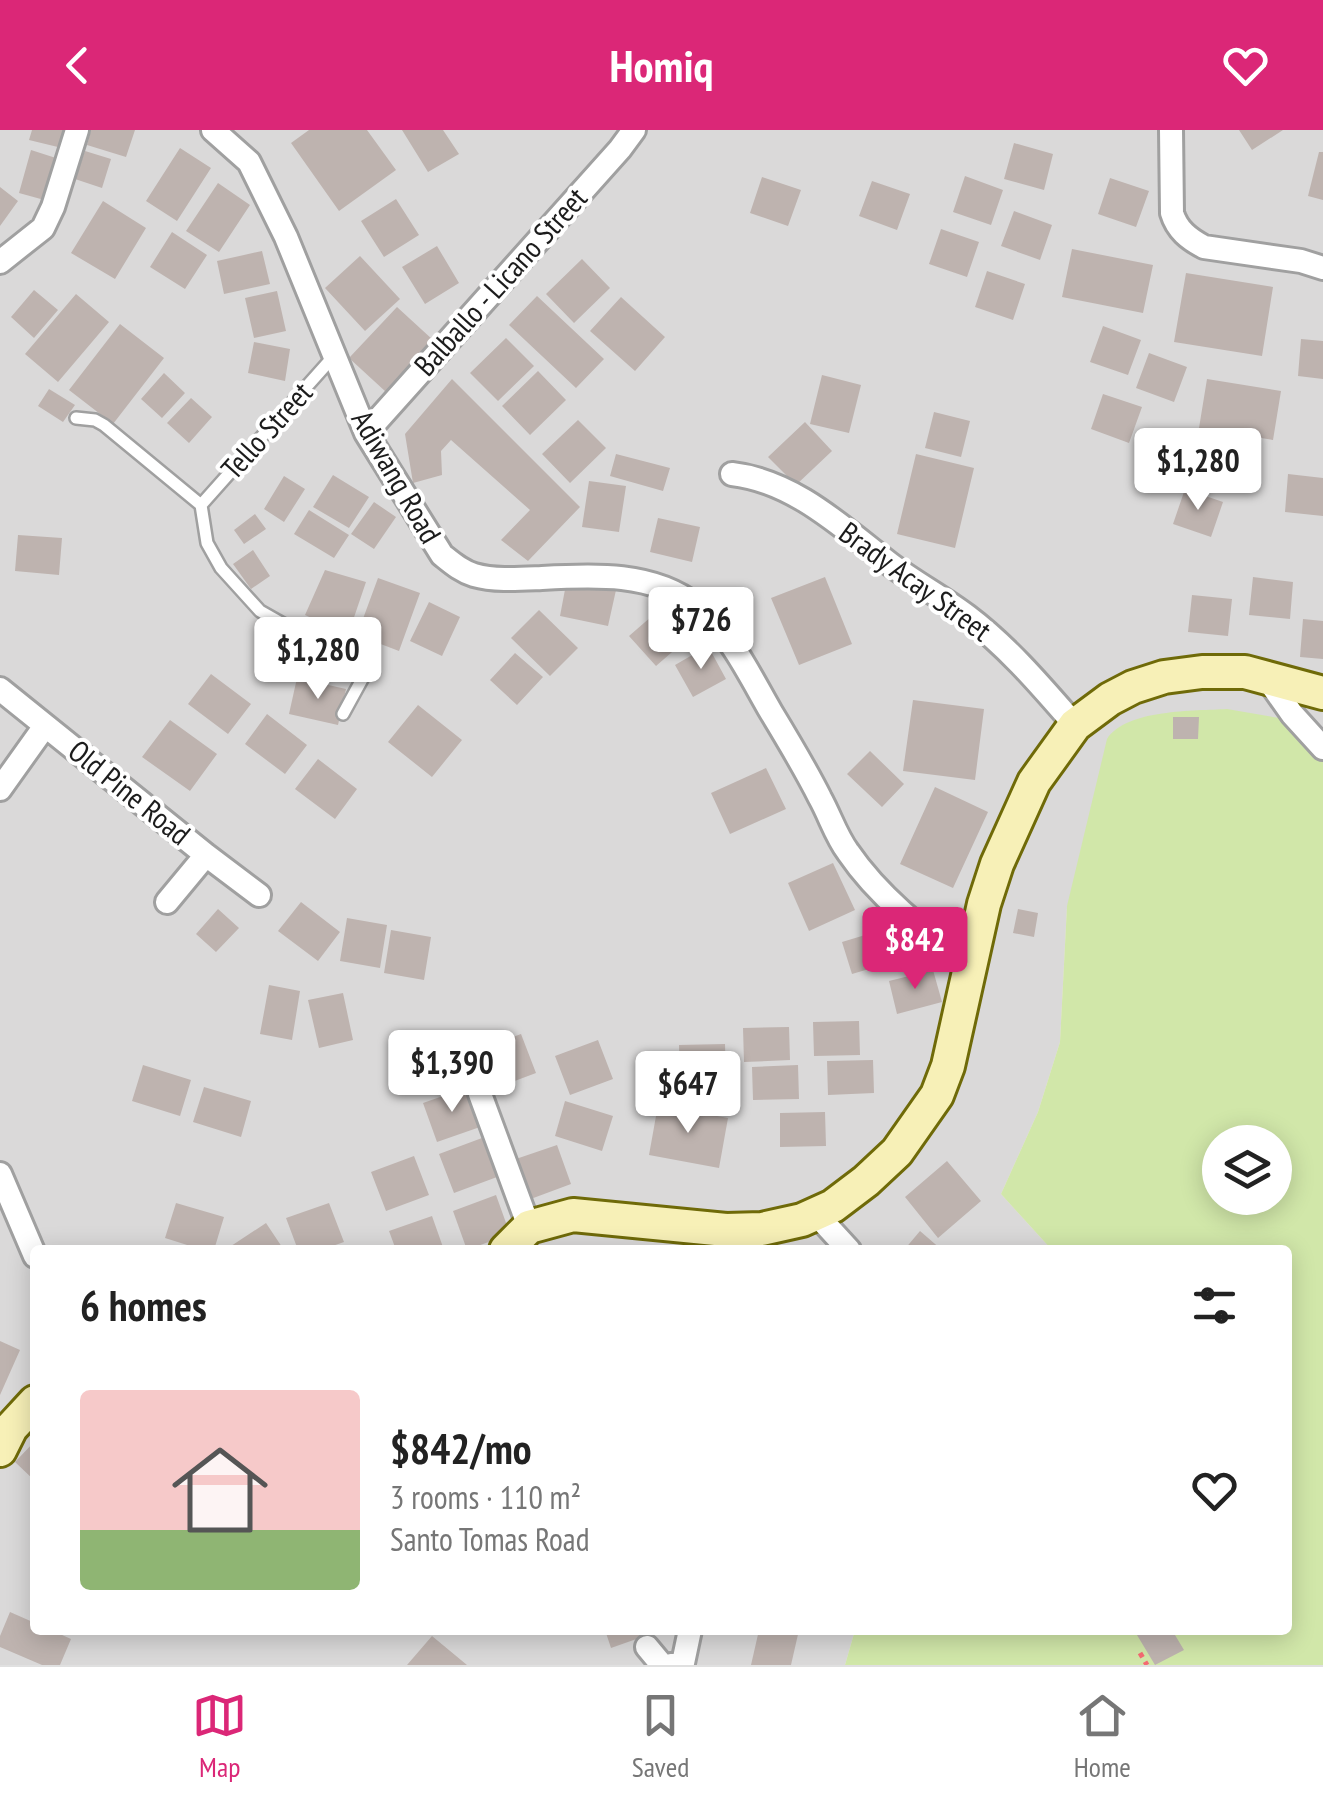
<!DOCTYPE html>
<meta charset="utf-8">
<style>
body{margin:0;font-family:"PT Sans Narrow",sans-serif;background:#f2f2f2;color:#222;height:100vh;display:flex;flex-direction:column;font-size:38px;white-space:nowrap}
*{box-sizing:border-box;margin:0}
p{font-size:32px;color:#767676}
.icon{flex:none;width:55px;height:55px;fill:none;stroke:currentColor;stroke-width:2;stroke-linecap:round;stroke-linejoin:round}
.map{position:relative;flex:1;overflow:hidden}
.panel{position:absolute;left:30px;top:1115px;width:1262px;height:390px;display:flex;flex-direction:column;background:#fff;border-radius:10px;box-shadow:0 5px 25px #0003}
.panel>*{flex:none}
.buttons{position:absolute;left:1202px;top:995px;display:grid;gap:20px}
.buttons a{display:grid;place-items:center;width:90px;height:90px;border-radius:50%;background:#fff;box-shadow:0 5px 25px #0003;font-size:50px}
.price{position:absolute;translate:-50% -85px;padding:0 22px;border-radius:10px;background:#fff;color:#222;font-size:32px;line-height:65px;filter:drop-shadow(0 2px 5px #0008)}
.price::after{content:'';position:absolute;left:50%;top:60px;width:30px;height:22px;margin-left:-15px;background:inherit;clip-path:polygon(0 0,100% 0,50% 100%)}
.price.on{background:#db2777;color:#fff}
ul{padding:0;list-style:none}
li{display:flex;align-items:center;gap:30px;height:250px;padding:0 50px}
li+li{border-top:2px solid #e0e0e0}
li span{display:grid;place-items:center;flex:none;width:280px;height:200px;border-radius:10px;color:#555}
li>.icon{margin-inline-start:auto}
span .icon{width:120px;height:120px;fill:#fffc;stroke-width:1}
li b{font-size:42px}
h2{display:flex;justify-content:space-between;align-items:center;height:120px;padding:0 50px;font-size:42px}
header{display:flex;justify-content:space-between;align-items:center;height:130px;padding:0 50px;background:#db2777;color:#fff;font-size:45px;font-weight:700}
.tab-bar{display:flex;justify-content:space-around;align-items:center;height:140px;border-top:2px solid #e0e0e0;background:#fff;font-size:28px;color:#767676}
.tab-bar a{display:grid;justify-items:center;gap:5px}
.tab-bar .on{color:#db2777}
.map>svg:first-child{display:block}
.residential{fill:#dad9d9}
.grass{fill:#d1e7a9;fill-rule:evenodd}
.building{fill:#beb3af}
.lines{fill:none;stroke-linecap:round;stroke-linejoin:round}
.lane-casing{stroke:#a0a0a0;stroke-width:16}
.street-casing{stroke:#a0a0a0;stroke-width:28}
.secondary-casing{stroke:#6f6a08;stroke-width:38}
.path{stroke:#f56b73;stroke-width:5;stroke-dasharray:5 5;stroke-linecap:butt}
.lane{stroke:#fff;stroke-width:11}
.street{stroke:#fff;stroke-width:22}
.secondary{stroke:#f7f0b7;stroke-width:32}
.labels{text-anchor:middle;stroke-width:8;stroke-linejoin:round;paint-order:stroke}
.street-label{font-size:30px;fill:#1c1c1c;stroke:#fff}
</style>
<header><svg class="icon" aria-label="back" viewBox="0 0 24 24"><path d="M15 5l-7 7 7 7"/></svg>Homiq<svg class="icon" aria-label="heart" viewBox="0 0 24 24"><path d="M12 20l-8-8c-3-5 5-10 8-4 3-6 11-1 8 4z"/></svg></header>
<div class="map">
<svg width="1323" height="1535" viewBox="0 0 1323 1535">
<rect width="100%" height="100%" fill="#ede8e2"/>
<path class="residential" d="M0,0H1323V601L1291,590L1067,776L1060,912L1038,982L1001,1064L1052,1120H35V1500H855L845,1535H0Z"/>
<path class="grass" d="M1227,579L1291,590L1323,601V1535H845L855,1500H1288V1120H1052L1001,1064L1038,982L1060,912L1067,776L1107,609C1126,579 1195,581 1227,579ZM1220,1012H1275V1068H1220Z"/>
<path class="building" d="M32,0H67L62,18L29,10Z
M91,0H135L126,27L87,15Z
M309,0H367L396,40L339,81L291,13Z
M402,0H443L459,24L428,42Z
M1239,0H1283L1252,20Z
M1014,13L1053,24L1044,60L1004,49Z
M180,18L211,38L177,91L146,71Z
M31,20L59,29L48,71L19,63Z
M85,21L111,29L102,58L75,49Z
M1319,22H1323V70L1308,66Z
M965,46L1003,60L991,95L953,82Z
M762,47L801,60L788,96L750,83Z
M1110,48L1149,61L1136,97L1098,84Z
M872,51L910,64L897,100L859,86Z
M218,53L250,75L219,122L186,101Z
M0,57L18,71L0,96Z
M396,69L419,105L384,127L361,91Z
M103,71L146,98L115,149L71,123Z
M1014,81L1052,95L1040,130L1001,116Z
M941,99L979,112L967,147L929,134Z
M172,102L207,125L185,159L150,137Z
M437,116L459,153L425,174L402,137Z
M1072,119L1153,135L1143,183L1062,167Z
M262,121L270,154L224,164L217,131Z
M360,126L400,169L365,201L325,158Z
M582,129L610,158L574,193L546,164Z
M987,141L1025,154L1013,190L975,177Z
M1186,143L1273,157L1262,226L1174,212Z
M34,160L58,180L34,208L11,187Z
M277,161L286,201L254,208L245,168Z
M76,164L109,192L58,252L25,224Z
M537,166L604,229L576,258L509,195Z
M621,167L665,207L635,241L590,201Z
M397,177L433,210L386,262L349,228Z
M120,194L164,228L113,294L69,260Z
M1103,196L1141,210L1128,245L1090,232Z
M506,208L534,236L498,271L470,243Z
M1301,209L1323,211V249L1298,246Z
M254,212L290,219L285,251L248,243Z
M1149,223L1187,237L1174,272L1136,258Z
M538,241L566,270L530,305L502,276Z
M164,243L185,263L162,288L141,269Z
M822,245L861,255L849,303L810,294Z
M452,249L580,377L528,431L501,410L530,380L451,310L441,321L442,345L413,353L405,304Z
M1207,249L1281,261L1273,310L1199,298Z
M49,259L75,275L63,292L38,276Z
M1103,264L1142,277L1129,313L1091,299Z
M191,268L212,287L189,313L167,293Z
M934,282L970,291L961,327L925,318Z
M578,290L606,318L570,353L542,324Z
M805,292L832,321L796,355L768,327Z
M616,324L670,338L663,361L610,346Z
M916,324L974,338L955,418L897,404Z
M1288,344L1323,348V386L1285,382Z
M333,345L369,367L349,398L313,377Z
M284,346L305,359L284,392L264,379Z
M589,351L626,356L619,402L582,397Z
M1185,359L1223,372L1211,407L1173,394Z
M374,372L396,387L374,419L351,404Z
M309,380L349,405L334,428L294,404Z
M255,384L266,399L244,414L234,400Z
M658,388L700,397L692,432L650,422Z
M18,405L62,408L59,445L15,441Z
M253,420L270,446L251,459L233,434Z
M325,440L366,452L348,505L305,485Z
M825,447L852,514L799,535L771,468Z
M1253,447L1293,452L1290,489L1249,485Z
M378,448L420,463L399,521L357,505Z
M567,449L616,460L608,496L560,486Z
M1192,465L1232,469L1228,506L1188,502Z
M429,472L460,487L442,526L410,511Z
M667,473L694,503L656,536L629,506Z
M539,480L578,518L550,546L511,508Z
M1303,489L1323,491V529L1300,527Z
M708,516L726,549L693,567L675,535Z
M515,523L543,547L517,575L490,550Z
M211,544L251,574L228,604L188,574Z
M297,548L346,559L338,595L289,584Z
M913,570L984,579L975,650L903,641Z
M418,575L462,610L432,647L388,612Z
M267,584L307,615L285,644L245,614Z
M1173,587H1199L1198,609H1173Z
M170,590L217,624L190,661L142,627Z
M870,621L904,654L882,677L847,644Z
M318,629L357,659L335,689L295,659Z
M766,638L786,679L730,704L711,663Z
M935,657L988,682L953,758L900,734Z
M833,733L855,780L809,801L788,753Z
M301,772L340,802L318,831L278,801Z
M218,779L239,798L216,822L196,804Z
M1018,779L1038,783L1034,807L1013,803Z
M347,788L387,795L380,838L340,831Z
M885,799L896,831L852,844L842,812Z
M391,800L431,807L424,850L384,843Z
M933,840L942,872L897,884L889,851Z
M269,855L300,861L292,910L260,904Z
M343,863L353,910L319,918L308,870Z
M859,891L860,925L814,926L813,892Z
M789,897L790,930L744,932L743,898Z
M521,904L536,943L493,959L478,920Z
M598,910L613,949L570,965L555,926Z
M725,914L726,947L680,948L679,915Z
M873,930L874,963L828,965L827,931Z
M143,935L191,950L180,986L132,971Z
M798,935L799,969L753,970L752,937Z
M204,957L251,971L241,1007L193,992Z
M466,958L480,997L437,1012L423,973Z
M565,971L613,986L602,1021L555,1006Z
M658,975L728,988L719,1038L649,1025Z
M825,982L826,1016L780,1017V983Z
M482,1008L497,1047L454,1063L439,1024Z
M557,1015L571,1054L528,1070L513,1030Z
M414,1026L429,1065L386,1081L371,1042Z
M947,1031L981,1071L938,1108L905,1067Z
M496,1065L510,1104L467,1120L453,1081Z
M176,1073L224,1087L214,1120H203L165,1108Z
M329,1073L344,1112L321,1120H298L286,1088Z
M432,1086L444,1120H396L389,1101Z
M266,1093L284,1120H225Z
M920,1101L942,1120H904Z
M0,1211L20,1220L0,1265Z
M35,1311V1351L15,1332Z
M10,1482L35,1493V1500H51L71,1509L60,1535H42L0,1517V1506Z
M605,1500H659V1501L611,1518Z
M759,1500H799L791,1535H751Z
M1146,1500H1172L1184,1520L1155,1535L1137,1505Z
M432,1506L467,1535H407Z"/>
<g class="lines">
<defs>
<path id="lane" d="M333,227L201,375L207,413L221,438L260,481L313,511L363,531L366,542L343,584
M76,288L95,290L104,295L201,375"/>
<path id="street" d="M213,0L249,32L286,107L366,303L442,425C452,433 461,441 474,445C495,451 520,449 542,448C594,445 653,442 696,476C730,502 750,546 771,582C788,610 805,638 820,668C830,686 836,706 848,722C880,769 925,802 970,836
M1171,0L1172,83C1177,100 1189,109 1204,117L1301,131L1323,138
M0,132L43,98L53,77L77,0
M366,303L620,19L634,0
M732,344C794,351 843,398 890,434C915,453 942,467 967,486C1008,517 1041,556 1075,595
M1266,547L1292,584L1323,618
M0,559L206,725L259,765
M0,659L45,596
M167,772L206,725
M480,964L529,1097
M0,1044L35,1126
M816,1084L849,1120
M647,1517L662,1535
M671,1535L683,1533L690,1500"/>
<path id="secondary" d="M506,1120L529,1097L573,1085L726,1100L762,1099L802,1090L833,1076L866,1051L897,1022L937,965L948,936L984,774L997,734L1034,652L1075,595L1110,569L1133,557L1164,547L1202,542H1245L1323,563
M0,1320L11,1298L35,1272"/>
</defs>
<use href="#lane" class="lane-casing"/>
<use href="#street" class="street-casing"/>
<use href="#secondary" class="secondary-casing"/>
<path class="path" d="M1140,1523L1147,1535"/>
<use href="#lane" class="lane"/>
<use href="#street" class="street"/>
<use href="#secondary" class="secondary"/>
</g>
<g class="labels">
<g class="street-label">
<text transform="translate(501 152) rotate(-48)" y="10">Balballo - Licano Street</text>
<text transform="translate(267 301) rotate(-48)" y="10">Tello Street</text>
<text transform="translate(396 347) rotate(60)" y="10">Adiwang Road</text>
<text transform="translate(915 452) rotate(36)" y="10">Brady Acay Street</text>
<text transform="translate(129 663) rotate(39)" y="10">Old Pine Road</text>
</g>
</g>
</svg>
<div class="buttons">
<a><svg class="icon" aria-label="layers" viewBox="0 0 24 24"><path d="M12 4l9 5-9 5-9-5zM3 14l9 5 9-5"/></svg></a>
</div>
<b class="price" style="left:1198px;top:383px">$1,280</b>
<b class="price" style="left:701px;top:542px">$726</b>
<b class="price" style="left:318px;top:572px">$1,280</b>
<b class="price on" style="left:915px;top:862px">$842</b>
<b class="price" style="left:452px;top:985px">$1,390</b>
<b class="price" style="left:688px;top:1006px">$647</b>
<section class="panel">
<h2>6 homes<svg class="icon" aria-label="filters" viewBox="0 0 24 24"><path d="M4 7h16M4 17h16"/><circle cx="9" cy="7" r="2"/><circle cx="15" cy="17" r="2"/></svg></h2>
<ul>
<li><span style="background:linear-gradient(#f6c9c9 70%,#8fb573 0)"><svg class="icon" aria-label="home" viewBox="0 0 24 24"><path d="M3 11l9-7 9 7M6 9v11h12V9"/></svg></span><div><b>$842/mo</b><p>3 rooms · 110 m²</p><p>Santo Tomas Road</p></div><svg class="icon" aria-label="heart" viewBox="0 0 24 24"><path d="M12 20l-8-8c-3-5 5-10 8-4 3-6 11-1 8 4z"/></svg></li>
</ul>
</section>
</div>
<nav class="tab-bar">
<a class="on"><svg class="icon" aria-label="map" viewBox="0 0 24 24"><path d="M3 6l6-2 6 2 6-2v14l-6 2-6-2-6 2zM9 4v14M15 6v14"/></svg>Map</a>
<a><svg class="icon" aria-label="saved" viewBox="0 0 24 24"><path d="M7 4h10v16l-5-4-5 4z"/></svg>Saved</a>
<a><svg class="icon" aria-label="home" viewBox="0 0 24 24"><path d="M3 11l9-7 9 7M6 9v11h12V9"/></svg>Home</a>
</nav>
